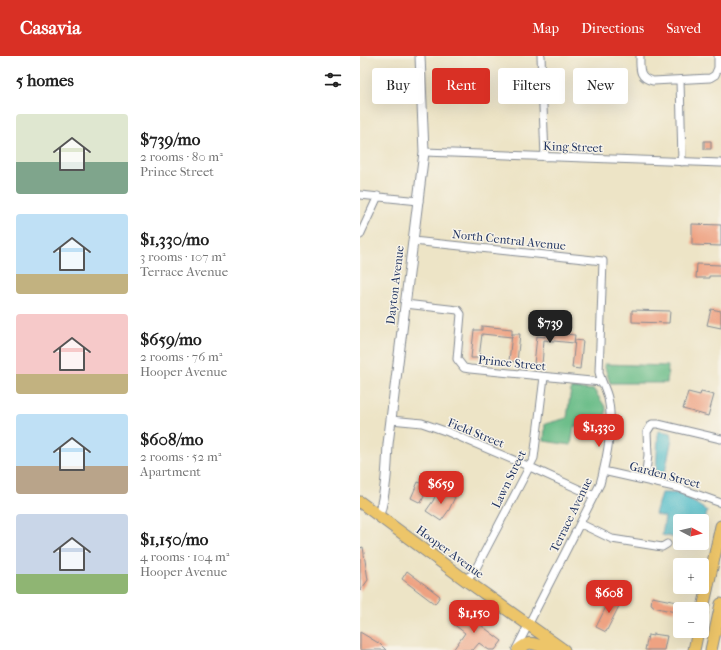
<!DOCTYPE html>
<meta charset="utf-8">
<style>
body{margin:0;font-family:"IM FELL French Canon",serif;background:#f2f2f2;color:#222;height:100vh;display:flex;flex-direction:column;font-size:15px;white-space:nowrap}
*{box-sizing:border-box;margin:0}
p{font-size:13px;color:#767676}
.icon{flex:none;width:22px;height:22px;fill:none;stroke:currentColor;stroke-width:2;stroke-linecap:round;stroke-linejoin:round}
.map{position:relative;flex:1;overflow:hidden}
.sheet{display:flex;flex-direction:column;background:#fff;width:360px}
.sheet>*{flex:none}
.guide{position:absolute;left:12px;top:12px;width:289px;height:36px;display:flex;gap:8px}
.needle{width:26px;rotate:97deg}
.tools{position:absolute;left:313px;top:458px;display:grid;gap:8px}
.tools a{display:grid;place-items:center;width:36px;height:36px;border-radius:4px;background:#fff;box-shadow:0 4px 16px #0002;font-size:20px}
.price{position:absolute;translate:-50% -34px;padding:0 9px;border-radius:8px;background:#d93025;color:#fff;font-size:13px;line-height:26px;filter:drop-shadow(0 1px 2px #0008)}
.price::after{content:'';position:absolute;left:50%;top:24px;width:12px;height:9px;margin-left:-6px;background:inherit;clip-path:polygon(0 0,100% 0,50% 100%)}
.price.current{background:#222;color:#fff}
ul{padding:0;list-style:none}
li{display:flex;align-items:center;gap:12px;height:100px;padding:0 16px}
li span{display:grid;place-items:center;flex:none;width:112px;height:80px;border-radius:4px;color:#555}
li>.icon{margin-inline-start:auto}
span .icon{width:48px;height:48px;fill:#fffc;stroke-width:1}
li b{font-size:17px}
h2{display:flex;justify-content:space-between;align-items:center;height:48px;padding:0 16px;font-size:17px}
.pill{padding:0 14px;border-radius:4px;background:#fff;box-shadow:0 4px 16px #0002;font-size:14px;line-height:36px}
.pill.current{background:#d93025;color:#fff}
header{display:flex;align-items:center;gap:24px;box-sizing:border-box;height:56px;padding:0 20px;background:#d93025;color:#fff}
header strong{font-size:19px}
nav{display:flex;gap:22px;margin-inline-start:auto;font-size:14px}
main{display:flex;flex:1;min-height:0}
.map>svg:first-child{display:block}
.forest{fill:#6dbe8a;stroke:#447674}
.water{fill:#4ebbc8;stroke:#347593}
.building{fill:#eea282}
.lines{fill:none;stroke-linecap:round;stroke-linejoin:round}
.minor-casing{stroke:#848a92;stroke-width:9}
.tertiary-casing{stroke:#848a92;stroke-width:11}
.primary-casing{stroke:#848a92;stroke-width:13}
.trunk-casing{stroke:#848a92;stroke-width:13}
.minor{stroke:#fff;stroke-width:7}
.tertiary{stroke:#fff;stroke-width:9}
.primary{stroke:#edc569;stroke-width:11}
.trunk{stroke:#edc569;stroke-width:11}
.labels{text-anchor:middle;stroke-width:3;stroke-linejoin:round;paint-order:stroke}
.street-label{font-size:12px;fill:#1b2f5e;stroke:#f7f3e8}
</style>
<header>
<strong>Casavia</strong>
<nav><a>Map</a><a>Directions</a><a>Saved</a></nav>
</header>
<main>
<section class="sheet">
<h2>5 homes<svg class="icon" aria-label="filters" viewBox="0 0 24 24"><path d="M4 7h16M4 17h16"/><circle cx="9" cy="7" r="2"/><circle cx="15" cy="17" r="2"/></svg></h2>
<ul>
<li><span style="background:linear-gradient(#dfe7d0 60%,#7fa58c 0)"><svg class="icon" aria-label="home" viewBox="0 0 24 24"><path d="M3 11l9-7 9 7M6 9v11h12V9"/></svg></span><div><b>$739/mo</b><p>2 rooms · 80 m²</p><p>Prince Street</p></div></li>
<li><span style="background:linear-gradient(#bfe0f5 75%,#c2b280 0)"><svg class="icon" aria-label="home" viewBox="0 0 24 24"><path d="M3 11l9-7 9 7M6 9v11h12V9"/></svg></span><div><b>$1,330/mo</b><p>3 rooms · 107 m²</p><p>Terrace Avenue</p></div></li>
<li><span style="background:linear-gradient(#f6c9c9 75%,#c2b280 0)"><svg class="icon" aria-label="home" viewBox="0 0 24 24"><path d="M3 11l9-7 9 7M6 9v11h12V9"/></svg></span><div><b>$659/mo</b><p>2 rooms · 76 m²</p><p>Hooper Avenue</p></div></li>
<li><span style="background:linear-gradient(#bfe0f5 65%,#b9a48a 0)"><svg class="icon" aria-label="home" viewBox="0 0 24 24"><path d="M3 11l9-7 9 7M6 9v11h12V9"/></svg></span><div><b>$608/mo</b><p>2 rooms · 52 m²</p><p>Apartment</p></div></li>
<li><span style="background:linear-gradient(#c9d6e8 75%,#8fb573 0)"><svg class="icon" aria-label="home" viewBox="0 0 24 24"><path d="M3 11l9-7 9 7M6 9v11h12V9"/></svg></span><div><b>$1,150/mo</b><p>4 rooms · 104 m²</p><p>Hooper Avenue</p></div></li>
</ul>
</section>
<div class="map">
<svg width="361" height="594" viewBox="0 0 361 594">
<rect width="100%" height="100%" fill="#f7f3e8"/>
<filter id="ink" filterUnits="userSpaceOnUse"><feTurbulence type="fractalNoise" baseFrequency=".025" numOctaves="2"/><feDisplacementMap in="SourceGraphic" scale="8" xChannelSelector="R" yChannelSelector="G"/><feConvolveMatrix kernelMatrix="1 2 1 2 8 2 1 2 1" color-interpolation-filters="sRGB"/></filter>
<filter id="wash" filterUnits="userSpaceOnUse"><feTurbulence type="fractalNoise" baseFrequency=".012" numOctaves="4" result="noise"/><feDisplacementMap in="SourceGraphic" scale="16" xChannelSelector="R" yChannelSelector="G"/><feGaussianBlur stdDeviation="0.9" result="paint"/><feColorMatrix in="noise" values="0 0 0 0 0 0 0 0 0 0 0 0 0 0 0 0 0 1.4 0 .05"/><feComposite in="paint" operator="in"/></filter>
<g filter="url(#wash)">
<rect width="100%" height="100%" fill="#ede4c6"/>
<path class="forest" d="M244,308L308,310L307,327H250Z
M211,332L234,334L246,352L245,372L214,370L211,389L184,385L185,368L207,362Z"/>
<path class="water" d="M301,375L311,377L312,382L305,416L303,417H297L296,415L298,379V376Z
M301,437H320L347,455L342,480V465H320V487H341L340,491L316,487V482L302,479L305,461L295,458Z"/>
<g id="blocks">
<path class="building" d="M344,85H351V93H344Z
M332,168L361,169V190L332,189Z
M337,208L361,209V220H349V222H336Z
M351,253L361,255V272L347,269Z
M272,254L310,255L309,267L272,266Z
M122,270L152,273V281L122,278L119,302H111L114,274H122Z
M185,276L215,279L214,287L184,284L182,309L174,308L177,280L185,281Z
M152,278H160L157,306L149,305Z
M215,284L223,285L220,313L212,312Z
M328,336L340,339L341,336L354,339L348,360L323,353Z
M58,426L68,430L61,447L51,442Z
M78,434L95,441L89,454L81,465L66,455L73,445Z
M3,491L8,524L0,535V492Z
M47,515L80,540L75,548L42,523Z
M252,539L262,544L246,576L236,571Z
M292,541L317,546L315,556L293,551V549H291Z
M101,554L142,585L135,594H129L119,587L113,594H93L105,577L92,567Z
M0,576L20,588L26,594H0Z
M293,578L307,580L304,594H285L288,579L293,580Z"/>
</g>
</g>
<g filter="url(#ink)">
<use href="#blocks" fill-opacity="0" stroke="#848a92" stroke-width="1"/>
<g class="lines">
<defs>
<path id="minor" d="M181,0L185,101
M280,0C280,12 278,22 293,25L350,22L355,19L358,12V0
M320,24L322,106
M64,96L361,107
M0,139L59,145
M0,179L18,140
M53,185L243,205L239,316C241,325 246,333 248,342C254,368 247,402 240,428L156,593
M45,248L98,254L101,258L97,303L104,312L110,313L241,326
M31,364L62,367L88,376L170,411L234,440
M243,415L319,432L361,447
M285,424L288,399L287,376L292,368H298L361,383
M221,468L252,483L302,491L307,488
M104,523L113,518L174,402L184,321"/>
<path id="tertiary" d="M19,459C26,436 27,412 28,388L64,96L60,0"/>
<path id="primary" d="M0,446L104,523L204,594
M158,594C170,584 171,587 184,591C189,592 195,591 200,591"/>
<path id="trunk" d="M342,557L361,470
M334,594L338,575
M351,594L361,548"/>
</defs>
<use href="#minor" class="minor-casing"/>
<use href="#tertiary" class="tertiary-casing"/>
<use href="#primary" class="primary-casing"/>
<use href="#trunk" class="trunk-casing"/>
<use href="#minor" class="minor"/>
<use href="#tertiary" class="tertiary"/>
<use href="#primary" class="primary"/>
<use href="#trunk" class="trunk"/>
</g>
</g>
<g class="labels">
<g class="street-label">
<text transform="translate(213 91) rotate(2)" y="4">King Street</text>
<text transform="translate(149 184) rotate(6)" y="4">North Central Avenue</text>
<text transform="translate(35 229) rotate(-83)" y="4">Dayton Avenue</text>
<text transform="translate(152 307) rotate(6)" y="4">Prince Street</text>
<text transform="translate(116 377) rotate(22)" y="4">Field Street</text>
<text transform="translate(305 419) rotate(15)" y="4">Garden Street</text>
<text transform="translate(149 423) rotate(-64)" y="4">Lawn Street</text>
<text transform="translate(211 459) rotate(-64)" y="4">Terrace Avenue</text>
<text transform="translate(90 496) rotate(36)" y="4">Hooper Avenue</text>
</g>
</g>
</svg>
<div class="tools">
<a><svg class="needle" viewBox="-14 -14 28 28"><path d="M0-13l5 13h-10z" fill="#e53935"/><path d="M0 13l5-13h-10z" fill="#767676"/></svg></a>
<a>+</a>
<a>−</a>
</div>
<b class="price current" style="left:190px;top:288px">$739</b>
<b class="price" style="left:239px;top:392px">$1,330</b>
<b class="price" style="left:81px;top:449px">$659</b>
<b class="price" style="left:249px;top:558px">$608</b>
<b class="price" style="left:114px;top:578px">$1,150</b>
<div class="guide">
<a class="pill">Buy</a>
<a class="pill current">Rent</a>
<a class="pill">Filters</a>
<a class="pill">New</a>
</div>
</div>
</main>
